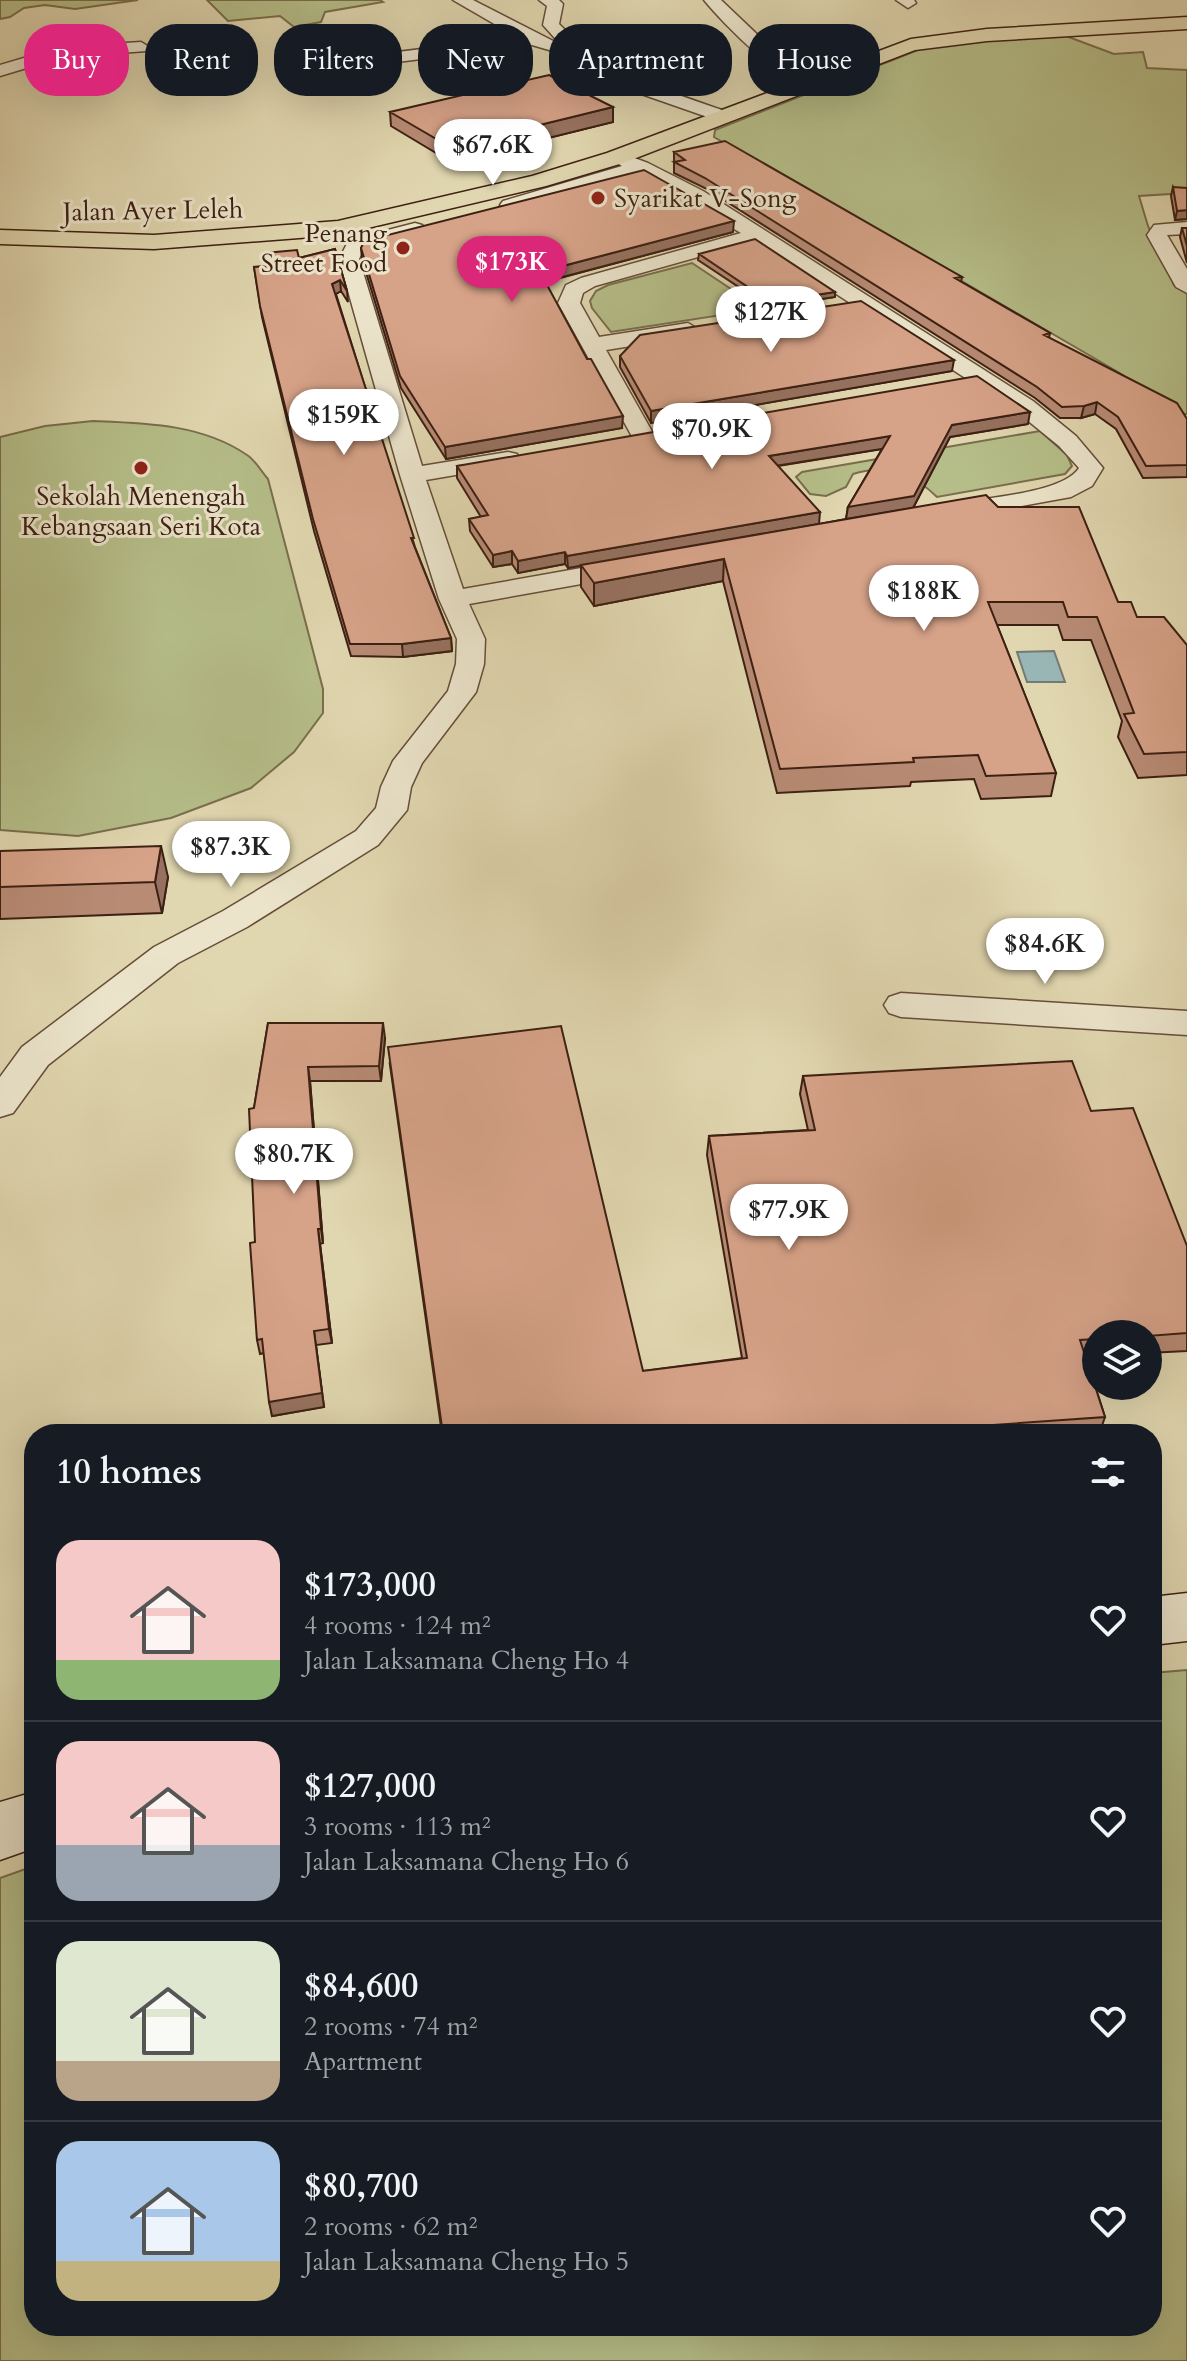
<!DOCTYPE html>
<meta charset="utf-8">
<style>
body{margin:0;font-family:Cardo,serif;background:#20242c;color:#f1f3f6;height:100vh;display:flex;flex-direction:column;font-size:30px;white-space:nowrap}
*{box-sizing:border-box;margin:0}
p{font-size:26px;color:#9ea1a6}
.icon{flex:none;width:44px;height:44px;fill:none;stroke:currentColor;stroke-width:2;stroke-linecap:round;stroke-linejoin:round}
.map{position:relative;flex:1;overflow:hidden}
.sheet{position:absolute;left:24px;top:1424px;width:1138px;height:912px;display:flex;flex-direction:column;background:#171b24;border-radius:32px;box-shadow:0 8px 32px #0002}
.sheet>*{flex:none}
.hud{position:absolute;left:24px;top:24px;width:1140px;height:72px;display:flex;gap:16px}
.buttons{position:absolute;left:1082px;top:1320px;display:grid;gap:16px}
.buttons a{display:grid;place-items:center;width:80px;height:80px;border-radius:50%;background:#171b24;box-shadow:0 8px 32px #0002;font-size:40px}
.price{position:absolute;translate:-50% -68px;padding:0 18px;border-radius:28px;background:#fff;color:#222;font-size:26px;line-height:52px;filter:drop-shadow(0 2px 4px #0008)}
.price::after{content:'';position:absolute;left:50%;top:48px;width:24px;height:18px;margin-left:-12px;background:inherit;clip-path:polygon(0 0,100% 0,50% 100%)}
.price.selected{background:#db2777;color:#fff}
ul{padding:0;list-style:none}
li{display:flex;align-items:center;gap:24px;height:200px;padding:0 32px}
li+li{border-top:2px solid #363941}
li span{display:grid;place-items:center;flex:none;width:224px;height:160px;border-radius:24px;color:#555}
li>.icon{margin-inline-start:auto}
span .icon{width:96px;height:96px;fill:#fffc;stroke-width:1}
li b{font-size:34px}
h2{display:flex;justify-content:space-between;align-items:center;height:96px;padding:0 32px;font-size:34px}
.chip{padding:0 28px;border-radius:32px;background:#171b24;box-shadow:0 8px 32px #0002;font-size:28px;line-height:72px}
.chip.selected{background:#db2777;color:#fff}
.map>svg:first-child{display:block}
.green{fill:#b5bd88;stroke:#796e4d;stroke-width:2}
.water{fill:#99b6b6;stroke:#747a74;stroke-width:2}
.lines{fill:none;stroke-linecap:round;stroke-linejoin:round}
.street-casing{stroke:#664e39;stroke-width:3}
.secondary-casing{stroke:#3d2012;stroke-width:3}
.primary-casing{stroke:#3d2012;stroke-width:3}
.street{fill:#ebe4cb;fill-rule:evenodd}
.secondary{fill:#ebe4cb;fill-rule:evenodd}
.primary{fill:#e0d6af;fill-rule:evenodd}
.wall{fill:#b88b75;stroke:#3d2012;stroke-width:2;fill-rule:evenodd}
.shaded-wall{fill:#96715f;stroke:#3d2012;stroke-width:2}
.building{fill:#d6a288;stroke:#3d2012;stroke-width:2}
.poi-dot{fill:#8f2418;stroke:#ebe4cb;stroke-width:3}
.labels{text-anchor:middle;stroke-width:6;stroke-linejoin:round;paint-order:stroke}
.far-poi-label{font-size:26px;fill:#3d2012;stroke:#ebe4cb;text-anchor:start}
.far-street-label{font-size:26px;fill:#3d2012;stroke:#ebe4cb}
</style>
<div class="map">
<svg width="1187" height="2361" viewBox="0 0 1187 2361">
<rect width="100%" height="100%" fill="#e0d6af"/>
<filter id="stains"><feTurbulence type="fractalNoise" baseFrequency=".0025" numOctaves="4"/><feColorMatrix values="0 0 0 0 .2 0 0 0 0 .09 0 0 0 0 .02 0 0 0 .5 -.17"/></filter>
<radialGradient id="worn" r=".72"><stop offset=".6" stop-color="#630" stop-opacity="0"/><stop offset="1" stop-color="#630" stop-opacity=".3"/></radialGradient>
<path class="green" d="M0,0H138L75,9L45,5L24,8L10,17L0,19Z
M207,0H380L383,2L325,12L321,22L294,27L280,16L228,21Z
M1058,33L1114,54L1143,52L1147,68L1187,70V193L1139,196L1148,226L1174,285L1187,292V414L1157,413L1163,401L1118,372L714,137L715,130L923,48Z
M692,263L761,309L611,332L592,308L590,301L596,291L608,285Z
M93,421C145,423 202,424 247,455C255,460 261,471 268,479L323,689V713L294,752L251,788L171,818L78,836L0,830V437L45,426Z
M1040,431L1067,455L1072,466L1065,474L937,497C914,474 885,464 853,474L846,487L826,496L810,494L796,477L802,472Z
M1187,1670V2361H0V1878L34,1866V2326H1152V1673Z"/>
<path class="water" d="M1054,651L1065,682H1027L1017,652Z"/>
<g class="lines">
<defs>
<path id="street" d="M453,0H473L561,45L543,25L547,6L539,0H559L563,4L559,24C608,74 664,90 728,112L731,116L722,121L716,120L627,89L573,57L532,45L334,70L325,65L334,60L517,37Z
M704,0H721L782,58L816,78L819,82L816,86C789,92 721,21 704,0Z
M896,0H914L916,3L908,8Z
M141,42L149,47L147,51L63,57L0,76V65L61,47Z
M618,152L648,163L703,191L1033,401L1076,436L1103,468L1092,486L1071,497L945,520L936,517L932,512L936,507C969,498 1061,496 1079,468L1059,446L1016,411L755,241L595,286L583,293L580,303L599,337L688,323L699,330L688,337L606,350L654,435L650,440H634L558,303L566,285L581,278L741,233L639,174L510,211L500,205L503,201L622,166L609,158Z
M1187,222V234L1167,235L1187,269V293L1176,287L1147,235L1154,225Z
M415,223L422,225L425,229L422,233L364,248L359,259L422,466L508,452L517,454L520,459L517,464L508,466L426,480L463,589L632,559L641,561L645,567L641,573L632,575L469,604L485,639L484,664L476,692L422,763L411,787L407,810L378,845L247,927L178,963L48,1065L13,1113L0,1117V1077L22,1047L154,947L223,911L356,831L376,808L381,787L393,761L448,691L456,664L457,639L439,599L400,475L339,259L349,240Z
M901,993L1187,1011V1035L901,1017L889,1013L884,1005L889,997Z"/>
<path id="secondary" d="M1187,1593V1641L1152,1645V1597Z
M34,1792V1848L0,1860V1802Z"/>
<path id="primary" d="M1187,17V29L987,41L915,50L623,163L546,186L338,235L154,249L0,244V230L154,235L338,221L532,176L607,153L911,39L987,29Z"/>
</defs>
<use href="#street" class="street-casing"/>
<use href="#secondary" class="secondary-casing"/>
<use href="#primary" class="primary-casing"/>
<use href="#street" class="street"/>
<use href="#secondary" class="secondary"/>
<use href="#primary" class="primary"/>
</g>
<path class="wall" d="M613,107V122L451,162L391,126L390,112Z
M674,152L962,277L961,282L1050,333L1049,338L1187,419V477L1143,478L1116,429L1095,414L1081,418H1060L1035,398L705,188L674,173Z
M1173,187L1187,219L1175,220L1171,196Z
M1182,228H1187V263L1180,237Z
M733,232L545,282L622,428L446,459L401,388L362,259L361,248Z
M335,249L347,291L348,302L341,291L336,294L415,547L451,638L452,651L403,657L351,656L314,531L262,317L254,267L267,266L265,253L299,258Z
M699,254L835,297L769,307L698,260Z
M620,356L952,371L651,423L620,367Z
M1028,424L950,437L913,508L998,507L1137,617L1187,645V775L1138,778L1118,737L1122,721L1091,640H1063L1058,625H997L1056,773L1051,796L981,799L974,779L911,782L910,786L777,793L723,581L594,606L581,587V565L568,568L565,564L518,573L512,564L493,567L470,531L469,519L481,517L457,478V466ZM882,449L848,507L846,519L819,524L778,466Z
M0,851L168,877L162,913L0,919Z
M268,1023L385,1038L381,1081H310L323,1243L320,1244L332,1343L316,1345L324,1407L272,1416L264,1353L260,1354L257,1340L254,1108Z
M390,1065L643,1371L742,1358L707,1155L709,1136L808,1130L800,1094L803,1076L1091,1111L1187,1246V1351L1148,1353V1334H1096V1357H1086L1105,1417L1099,1434H442Z"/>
<path class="shaded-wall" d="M613,107V122L451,162L450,147Z
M1187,210V219L1175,220L1177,211Z
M734,221L733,232L540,283V272Z
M340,280L341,291L334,295L332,284Z
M835,292V297L769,307L770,302Z
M954,360L952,371L651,423V411Z
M1097,402L1095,414L1081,418L1084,406Z
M1030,412L1028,424L950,437L913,508L846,519L848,507L952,425Z
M623,416L622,428L446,459L445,447Z
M890,436L888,448L769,467V456Z
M820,512L819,524L568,568L567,556Z
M512,551V564L493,567V555Z
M565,552V564L518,573V561Z
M724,559L723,581L594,606V583Z
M451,638L452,651L403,657L402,644Z
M161,846L168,877L162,913L155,882Z
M383,1023L385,1038L381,1081L379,1066Z
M308,1067L310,1081L323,1243L321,1229Z
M318,1229L320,1244L332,1343L329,1329Z
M314,1331L324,1407L272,1416L269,1402Z"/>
<path class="building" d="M549,75L613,107L450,147L390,112Z
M725,141L962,277L955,278L1050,333L1044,335L1177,403L1187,419V465L1146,466L1118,417L1097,402L1084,406L1062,407L1037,387L705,178L674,162L685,160L674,152Z
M644,170L734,221L540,272L587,359H591L623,416L445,447L400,376L361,248L364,241Z
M1173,187L1187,188V210L1177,211Z
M1182,228H1187V246Z
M755,239L835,292L770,302L699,254Z
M335,249L347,291L340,280L332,284L414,538H411L451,638L402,644H350L313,519L260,306L254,267L268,266L265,253L297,250L299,258Z
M861,301L954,360L651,411L620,356L640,335Z
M977,376L1030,412L952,425L914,496L848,507L890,436L769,456L820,512L567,556L565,552L518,561L512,551L493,555L469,519L488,515L457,466Z
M986,495L998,507H1079L1118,602H1131L1137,617H1164L1187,645V752L1144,754L1124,714L1134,713L1097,617H1068L1063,602H988L1056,773L986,776L978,755L913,758L914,762L780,769L724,559L594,583L581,565Z
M161,846L155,882L0,887V851Z
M268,1023H383L379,1066L308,1067L321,1229H318L329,1329L314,1331L322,1393L269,1402L262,1339L257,1340L250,1243L255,1242L249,1109L254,1108Z
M561,1026L643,1371L747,1358L709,1136L815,1130L803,1076L1072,1061L1091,1111L1133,1108L1187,1246V1333L1148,1336V1334H1096V1339L1080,1340L1105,1417L864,1434H443L388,1047Z"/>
<g class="poi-dot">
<circle cx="598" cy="198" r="8"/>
<circle cx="403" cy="248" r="8"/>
<circle cx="141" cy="468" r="8"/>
</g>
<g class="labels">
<g class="far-poi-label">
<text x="614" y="207">Syarikat V-Song</text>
<text x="387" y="242" text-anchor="end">Penang<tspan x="387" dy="30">Street Food</tspan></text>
<text x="141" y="505" text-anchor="middle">Sekolah Menengah<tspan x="141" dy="30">Kebangsaan Seri Kota</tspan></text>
</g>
<g class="far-street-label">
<text transform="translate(153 210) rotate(-1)" y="9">Jalan Ayer Leleh</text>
</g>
</g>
<rect width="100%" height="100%" filter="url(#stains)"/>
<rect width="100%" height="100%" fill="url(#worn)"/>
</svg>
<div class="buttons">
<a><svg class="icon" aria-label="layers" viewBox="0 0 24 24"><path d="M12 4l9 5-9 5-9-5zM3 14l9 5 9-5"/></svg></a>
</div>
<b class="price" style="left:493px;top:187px">$67.6K</b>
<b class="price selected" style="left:512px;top:304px">$173K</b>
<b class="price" style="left:771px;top:354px">$127K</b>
<b class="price" style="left:344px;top:457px">$159K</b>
<b class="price" style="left:712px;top:471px">$70.9K</b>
<b class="price" style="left:924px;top:633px">$188K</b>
<b class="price" style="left:231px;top:889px">$87.3K</b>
<b class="price" style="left:1045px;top:986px">$84.6K</b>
<b class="price" style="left:294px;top:1196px">$80.7K</b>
<b class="price" style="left:789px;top:1252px">$77.9K</b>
<div class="hud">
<a class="chip selected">Buy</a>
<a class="chip">Rent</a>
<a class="chip">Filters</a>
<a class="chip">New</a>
<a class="chip">Apartment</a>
<a class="chip">House</a>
</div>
<section class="sheet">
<h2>10 homes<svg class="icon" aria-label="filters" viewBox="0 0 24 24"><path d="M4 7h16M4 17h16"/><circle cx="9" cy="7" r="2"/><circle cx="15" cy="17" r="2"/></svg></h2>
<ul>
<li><span style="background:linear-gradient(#f6c9c9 75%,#8fb573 0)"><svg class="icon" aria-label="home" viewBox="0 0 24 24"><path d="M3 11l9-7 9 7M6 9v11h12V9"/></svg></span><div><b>$173,000</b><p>4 rooms · 124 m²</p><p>Jalan Laksamana Cheng Ho 4</p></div><svg class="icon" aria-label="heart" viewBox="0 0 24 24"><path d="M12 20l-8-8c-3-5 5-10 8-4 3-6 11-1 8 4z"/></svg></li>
<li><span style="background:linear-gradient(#f6c9c9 65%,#9aa5b1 0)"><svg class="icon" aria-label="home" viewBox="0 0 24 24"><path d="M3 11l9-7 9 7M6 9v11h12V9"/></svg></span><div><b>$127,000</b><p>3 rooms · 113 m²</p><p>Jalan Laksamana Cheng Ho 6</p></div><svg class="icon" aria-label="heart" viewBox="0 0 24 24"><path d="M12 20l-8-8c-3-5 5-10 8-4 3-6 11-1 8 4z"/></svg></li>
<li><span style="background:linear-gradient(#dfe7d0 75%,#b9a48a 0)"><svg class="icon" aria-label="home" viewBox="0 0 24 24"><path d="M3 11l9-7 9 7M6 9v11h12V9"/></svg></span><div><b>$84,600</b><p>2 rooms · 74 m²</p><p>Apartment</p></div><svg class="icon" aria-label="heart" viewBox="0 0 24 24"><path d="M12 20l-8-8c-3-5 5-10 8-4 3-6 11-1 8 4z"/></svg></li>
<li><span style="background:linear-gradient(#a9c7e8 75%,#c2b280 0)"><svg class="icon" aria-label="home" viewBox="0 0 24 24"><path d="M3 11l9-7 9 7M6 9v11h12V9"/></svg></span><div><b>$80,700</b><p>2 rooms · 62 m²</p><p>Jalan Laksamana Cheng Ho 5</p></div><svg class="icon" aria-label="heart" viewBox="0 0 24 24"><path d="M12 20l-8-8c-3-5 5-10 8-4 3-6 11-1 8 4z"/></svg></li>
</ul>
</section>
</div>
